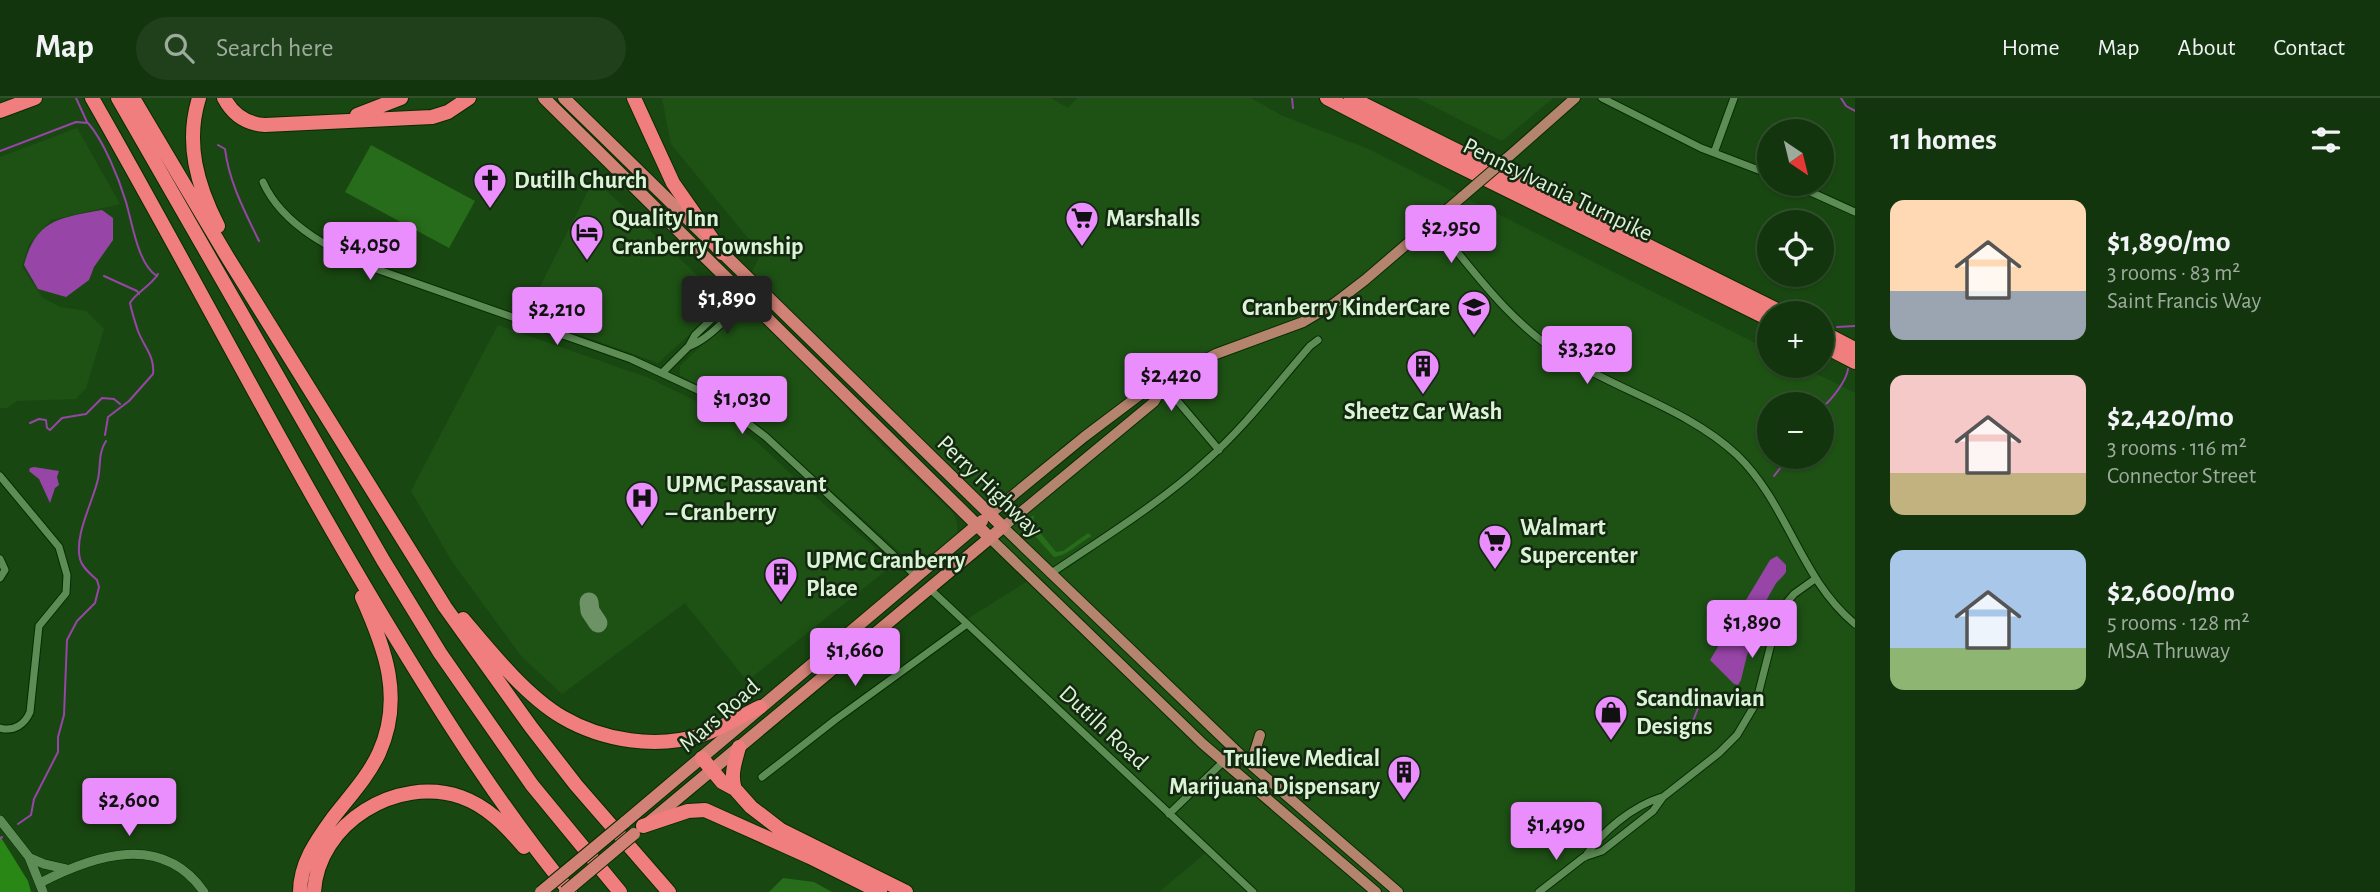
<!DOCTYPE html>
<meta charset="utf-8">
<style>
body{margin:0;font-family:"Alegreya Sans",sans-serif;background:#20401b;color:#f1f3f6;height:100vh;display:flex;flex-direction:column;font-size:26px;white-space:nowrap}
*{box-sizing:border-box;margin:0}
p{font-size:23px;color:#9dab9d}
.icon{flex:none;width:38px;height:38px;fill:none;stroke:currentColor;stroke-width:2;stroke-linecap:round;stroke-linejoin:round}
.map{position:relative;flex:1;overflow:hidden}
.sheet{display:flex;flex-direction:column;background:#13350d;width:525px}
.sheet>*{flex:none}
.needle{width:46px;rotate:145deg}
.controls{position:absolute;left:1757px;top:21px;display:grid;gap:14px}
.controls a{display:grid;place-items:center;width:77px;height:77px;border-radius:50%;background:#13350d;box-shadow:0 2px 5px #0004,0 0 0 2px #32502e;font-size:35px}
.price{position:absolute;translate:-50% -60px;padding:0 16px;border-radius:7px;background:#ea8dfd;color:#111;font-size:23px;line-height:46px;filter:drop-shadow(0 2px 4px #0008)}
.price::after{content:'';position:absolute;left:50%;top:42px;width:21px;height:16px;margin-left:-10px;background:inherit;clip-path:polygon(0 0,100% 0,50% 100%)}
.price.active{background:#222;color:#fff}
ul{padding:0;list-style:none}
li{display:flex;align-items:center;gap:21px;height:175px;padding:0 35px}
li span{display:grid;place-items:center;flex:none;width:196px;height:140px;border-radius:14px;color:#555}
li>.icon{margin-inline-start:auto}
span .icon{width:84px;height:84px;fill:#fffc;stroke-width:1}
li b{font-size:30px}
h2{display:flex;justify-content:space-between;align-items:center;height:84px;padding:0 35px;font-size:30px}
header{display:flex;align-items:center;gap:42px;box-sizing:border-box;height:98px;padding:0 35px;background:#13350d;border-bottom:2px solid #32502e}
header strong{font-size:33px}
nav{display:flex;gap:38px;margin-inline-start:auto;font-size:24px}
.search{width:490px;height:63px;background:#20401b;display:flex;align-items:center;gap:18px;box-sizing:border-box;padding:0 24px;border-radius:38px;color:#9dab9d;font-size:26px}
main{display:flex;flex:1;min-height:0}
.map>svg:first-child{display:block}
.built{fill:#1e5215;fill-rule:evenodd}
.green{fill:#276c1a}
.forest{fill:#288715}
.water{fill:#9845a8}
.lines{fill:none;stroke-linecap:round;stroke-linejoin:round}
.stream{stroke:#9845a8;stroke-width:2}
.taxiway{stroke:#6c9266;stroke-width:19}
.minor-casing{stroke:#072b03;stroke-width:9}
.tertiary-casing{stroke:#072b03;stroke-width:10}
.primary-casing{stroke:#072b03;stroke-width:12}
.trunk-casing{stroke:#072b03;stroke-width:14}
.motorway-casing{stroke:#072b03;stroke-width:16}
.minor{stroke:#5d8d55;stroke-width:7}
.tertiary{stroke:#5d8d55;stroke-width:9}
.primary{stroke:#b5846e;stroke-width:10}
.trunk{stroke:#d28176;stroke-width:12}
.motorway{stroke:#f07e7f;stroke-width:14}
.primary-bridge-casing{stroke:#072b03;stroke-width:12;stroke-linecap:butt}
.trunk-bridge-casing{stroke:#072b03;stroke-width:14;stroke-linecap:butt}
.primary-bridge{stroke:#b5846e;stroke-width:10}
.trunk-bridge{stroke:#d28176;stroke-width:12}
.labels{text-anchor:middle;stroke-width:5;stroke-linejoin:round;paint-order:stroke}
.poi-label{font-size:24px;font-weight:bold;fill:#dbf4d6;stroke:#142811;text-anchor:start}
.street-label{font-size:24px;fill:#dbf4d6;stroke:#142811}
</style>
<header>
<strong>Map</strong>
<div class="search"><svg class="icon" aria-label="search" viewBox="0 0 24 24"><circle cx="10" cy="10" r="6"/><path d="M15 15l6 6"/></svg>Search here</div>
<nav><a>Home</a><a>Map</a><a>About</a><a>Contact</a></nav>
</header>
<main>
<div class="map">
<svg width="1855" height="794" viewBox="0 0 1855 794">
<rect width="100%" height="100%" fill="#194711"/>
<path class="built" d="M662,0H1051L1068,10L1077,0H1251L1283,18L1366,50L1769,252V268H1801L1855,295V794H1159L1208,753L964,523L1031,481L990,440L1154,304L1163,288L1145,293L989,417L748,181L761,156L671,46ZM1769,306H1822V359H1769Z
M1417,0H1553L1502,43Z
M77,30L120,106L51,122L29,146L22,169L42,199L60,209L86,213L104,231L86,290L76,301L17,303L7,310H0V59Z
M594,81L724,202L719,210L658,265L526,217Z
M744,207L753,211L883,348L953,415L957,425V436L922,466L911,464L748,318L723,301L680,277V268Z
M498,227L649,280L722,316L759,346L811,395L894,466L747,583L685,505L562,596L522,559L453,465L411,393Z"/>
<path class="green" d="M371,47L475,103L449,150L345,94Z
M1034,417L1033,426L1056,454L1063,453L1088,435L1092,438C1080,444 1067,458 1054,459L1026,428L1029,420Z
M783,780L814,784L832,794H769Z"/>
<path class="forest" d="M0,738L28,783L31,794H0Z"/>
<path class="water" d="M102,112L113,120V142L94,169L89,182L66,199L38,191L24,167C36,121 60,120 102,112Z
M34,369L59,373L57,379L59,387L55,390L50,405L39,381L29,373L30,370Z
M1777,458L1786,467V474C1783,479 1778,482 1775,487C1757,516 1749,549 1741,582L1738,587L1734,586L1710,562L1770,462Z"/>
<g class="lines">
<path class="stream" d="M76,0L87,24
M1292,0L1293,10
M1841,0L1846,8L1855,13
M218,47L225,51C229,84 245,114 259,143
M0,53L76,24L88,25C104,43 119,81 126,104C132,124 138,167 157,178
M104,178L137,193L139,196
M1837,229L1855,228
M1822,309C1831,303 1847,282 1848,271
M30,325L39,321L46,322L47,330L50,332L62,320L86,316L102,300L114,301L120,306
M105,337L108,319L129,303L153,276C155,258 144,249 138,233C135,224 132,215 130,205C136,194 150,189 158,176
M1774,378L1781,369L1780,359
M1671,594L1680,603L1687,602L1697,606L1698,610L1690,631
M18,726L31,717L34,701L58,654V639L64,617L67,542L77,523L95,505L99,489L97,482C91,476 82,470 80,461C74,437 93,404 98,381C101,367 98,355 106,343
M0,741L2,739"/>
<path class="taxiway" d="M589,504L590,513L598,525"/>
<defs>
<path id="minor" d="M1602,0L1701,50L1769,76
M1714,55L1734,0
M263,84C283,129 336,154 379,172L631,261L700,293L733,314L766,339L916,478
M1793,86L1855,114
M1433,124C1472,171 1509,224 1562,257C1618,293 1688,311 1737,357C1788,406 1800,481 1855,526
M690,248C713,239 740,207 754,187
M663,274L689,248L695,237L741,193L748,181
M1164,287L1219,352
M0,378L59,449L67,477L66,495L39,528L30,614C25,626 14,634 0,630
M0,461L5,472L0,480
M1050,476C1103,440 1159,406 1206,363C1245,329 1276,287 1310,248L1318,242
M930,491L1253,794
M762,679L835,622L967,526
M1169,716L1223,664L1231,649
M1585,759C1602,733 1633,708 1662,699
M1539,794L1584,759L1602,753L1653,713L1663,699L1719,655L1737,637L1756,605L1775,530L1783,509L1794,496L1815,481"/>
<path id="tertiary" d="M0,722L29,759L43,794
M30,760L44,766L66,771
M40,785C94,757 162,734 204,794"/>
<path id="primary" d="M1506,61L1575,0
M1164,287L1154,304L1003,429L1248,664L1398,794
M989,417L1084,339L1145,293L1164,287L1187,271L1216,256L1303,224L1335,205L1365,182L1463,98
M990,440L1203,646L1376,794
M1258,672L1254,656L1260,637"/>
<path id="trunk" d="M544,0L990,440
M564,0L1003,429L647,726
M624,725L982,423"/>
<path id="motorway" d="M92,0C189,169 277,342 377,509C436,607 497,705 570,794
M118,0L383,462L440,555L532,687L620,794
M133,0L228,160L445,509L531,629L576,687L669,794
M199,0C185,45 197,87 218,128
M224,0C233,17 247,26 265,27L432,19L448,14L469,0
M634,0L673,85L722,155
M1327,0L1445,61L1769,221
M1351,0L1783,215
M0,13L35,0
M357,17L401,0
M1822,234L1855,251
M1822,247L1855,264
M463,521C490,553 525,597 562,619C603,643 656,651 702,637C722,630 741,618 760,609
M702,660L722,684L735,691L751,709L781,732L906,794
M735,691C730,677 735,664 739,649
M643,728L688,713L705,712L810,759L880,794
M300,794C300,766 316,743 332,721C348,700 368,679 379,655C404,600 385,550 362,499
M314,794C318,725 397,677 461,699C487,708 506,728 524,749"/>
</defs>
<use href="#minor" class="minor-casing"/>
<use href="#tertiary" class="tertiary-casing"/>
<use href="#primary" class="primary-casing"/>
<use href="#trunk" class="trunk-casing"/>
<use href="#motorway" class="motorway-casing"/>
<use href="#minor" class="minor"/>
<use href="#tertiary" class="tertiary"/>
<use href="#primary" class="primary"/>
<use href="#trunk" class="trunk"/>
<use href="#motorway" class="motorway"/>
<defs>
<path id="primary-bridge" d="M1463,98L1506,61"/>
<path id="trunk-bridge" d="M541,794L624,725
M565,794L634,736"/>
</defs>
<use href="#primary-bridge" class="primary-bridge-casing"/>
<use href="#trunk-bridge" class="trunk-bridge-casing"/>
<use href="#primary-bridge" class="primary-bridge"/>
<use href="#trunk-bridge" class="trunk-bridge"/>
</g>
<defs>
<symbol id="church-pin" viewBox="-11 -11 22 30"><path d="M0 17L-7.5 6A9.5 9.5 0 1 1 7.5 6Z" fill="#ea8dfd" stroke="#142811"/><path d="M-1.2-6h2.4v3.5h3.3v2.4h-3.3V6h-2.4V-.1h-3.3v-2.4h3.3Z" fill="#111"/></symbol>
<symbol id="supermarket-pin" viewBox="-11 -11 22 30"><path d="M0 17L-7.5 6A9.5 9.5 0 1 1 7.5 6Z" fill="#ea8dfd" stroke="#142811"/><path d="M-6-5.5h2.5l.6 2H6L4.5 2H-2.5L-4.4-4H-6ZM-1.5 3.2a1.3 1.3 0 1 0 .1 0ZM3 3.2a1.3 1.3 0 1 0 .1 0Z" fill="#111"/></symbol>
<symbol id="hotel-pin" viewBox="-11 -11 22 30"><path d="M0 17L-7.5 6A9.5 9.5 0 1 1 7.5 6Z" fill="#ea8dfd" stroke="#142811"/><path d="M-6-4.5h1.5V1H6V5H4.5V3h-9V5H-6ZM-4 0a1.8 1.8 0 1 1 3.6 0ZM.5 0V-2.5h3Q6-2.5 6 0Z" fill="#111"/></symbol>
<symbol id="school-pin" viewBox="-11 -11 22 30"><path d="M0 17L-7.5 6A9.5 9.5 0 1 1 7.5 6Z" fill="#ea8dfd" stroke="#142811"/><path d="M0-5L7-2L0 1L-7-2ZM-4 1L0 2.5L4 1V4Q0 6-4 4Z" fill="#111"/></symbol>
<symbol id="building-pin" viewBox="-11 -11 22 30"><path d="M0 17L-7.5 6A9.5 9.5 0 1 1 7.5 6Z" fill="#ea8dfd" stroke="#142811"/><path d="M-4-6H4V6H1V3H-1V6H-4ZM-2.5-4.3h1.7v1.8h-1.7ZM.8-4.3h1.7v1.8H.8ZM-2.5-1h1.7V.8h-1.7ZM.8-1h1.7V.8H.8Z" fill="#111"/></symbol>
<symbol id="hospital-pin" viewBox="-11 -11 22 30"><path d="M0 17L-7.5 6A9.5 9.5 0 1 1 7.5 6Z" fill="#ea8dfd" stroke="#142811"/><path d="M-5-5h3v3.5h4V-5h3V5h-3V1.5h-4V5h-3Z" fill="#111"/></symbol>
<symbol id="shop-pin" viewBox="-11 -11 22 30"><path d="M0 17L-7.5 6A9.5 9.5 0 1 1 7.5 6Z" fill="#ea8dfd" stroke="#142811"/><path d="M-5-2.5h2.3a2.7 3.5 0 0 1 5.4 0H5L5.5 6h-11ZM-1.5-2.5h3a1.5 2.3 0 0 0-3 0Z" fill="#111"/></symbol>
</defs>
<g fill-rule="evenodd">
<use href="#church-pin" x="471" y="63" width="38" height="52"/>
<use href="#supermarket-pin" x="1063" y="101" width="38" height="52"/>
<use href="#hotel-pin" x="568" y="115" width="38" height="52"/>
<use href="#school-pin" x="1455" y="190" width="38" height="52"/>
<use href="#building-pin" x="1404" y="249" width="38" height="52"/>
<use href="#hospital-pin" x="623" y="381" width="38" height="52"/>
<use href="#supermarket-pin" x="1476" y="424" width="38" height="52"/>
<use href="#building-pin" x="762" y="457" width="38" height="52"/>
<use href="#shop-pin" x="1592" y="595" width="38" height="52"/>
<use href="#building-pin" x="1385" y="655" width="38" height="52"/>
</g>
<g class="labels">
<g class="poi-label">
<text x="514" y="90">Dutilh Church</text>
<text x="612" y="128">Quality Inn<tspan x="612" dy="28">Cranberry Township</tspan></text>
<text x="1106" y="128">Marshalls</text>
<text x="1450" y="217" text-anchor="end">Cranberry KinderCare</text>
<text x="1423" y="321" text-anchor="middle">Sheetz Car Wash</text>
<text x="666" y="394">UPMC Passavant<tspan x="666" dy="28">– Cranberry</tspan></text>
<text x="1520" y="437">Walmart<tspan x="1520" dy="28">Supercenter</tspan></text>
<text x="806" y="470">UPMC Cranberry<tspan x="806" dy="28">Place</tspan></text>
<text x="1636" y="608">Scandinavian<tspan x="1636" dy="28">Designs</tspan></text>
<text x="1380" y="668" text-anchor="end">Trulieve Medical<tspan x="1380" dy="28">Marijuana Dispensary</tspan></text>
</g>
<g class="street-label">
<text transform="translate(1558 91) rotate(26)" y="8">Pennsylvania Turnpike</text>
<text transform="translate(990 388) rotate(44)" y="8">Perry Highway</text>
<text transform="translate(719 617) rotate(-41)" y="8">Mars Road</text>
<text transform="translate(1104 629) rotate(43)" y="8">Dutilh Road</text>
</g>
</g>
</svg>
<div class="controls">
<a><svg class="needle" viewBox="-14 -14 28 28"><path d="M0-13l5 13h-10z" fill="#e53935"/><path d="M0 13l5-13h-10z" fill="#9dab9d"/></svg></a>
<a><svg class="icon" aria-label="locate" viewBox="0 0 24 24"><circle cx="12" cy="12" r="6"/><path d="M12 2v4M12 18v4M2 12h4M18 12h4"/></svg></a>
<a>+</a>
<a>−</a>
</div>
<b class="price" style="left:1451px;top:167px">$2,950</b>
<b class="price" style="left:370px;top:184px">$4,050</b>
<b class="price active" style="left:727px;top:238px">$1,890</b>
<b class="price" style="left:557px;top:249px">$2,210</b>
<b class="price" style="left:1587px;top:288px">$3,320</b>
<b class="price" style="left:1171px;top:315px">$2,420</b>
<b class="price" style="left:742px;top:338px">$1,030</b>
<b class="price" style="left:1752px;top:562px">$1,890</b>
<b class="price" style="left:855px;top:590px">$1,660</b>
<b class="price" style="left:129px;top:740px">$2,600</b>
<b class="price" style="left:1556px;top:764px">$1,490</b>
</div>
<section class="sheet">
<h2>11 homes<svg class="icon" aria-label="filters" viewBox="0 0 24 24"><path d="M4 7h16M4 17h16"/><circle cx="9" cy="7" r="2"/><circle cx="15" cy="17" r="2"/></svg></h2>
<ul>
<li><span style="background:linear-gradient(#ffd9b3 65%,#9aa5b1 0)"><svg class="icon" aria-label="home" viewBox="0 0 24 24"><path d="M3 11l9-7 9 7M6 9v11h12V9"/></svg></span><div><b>$1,890/mo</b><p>3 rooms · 83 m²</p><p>Saint Francis Way</p></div></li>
<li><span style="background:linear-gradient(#f6c9c9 70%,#c2b280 0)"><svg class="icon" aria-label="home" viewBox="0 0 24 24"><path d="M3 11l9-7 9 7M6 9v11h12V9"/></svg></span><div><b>$2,420/mo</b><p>3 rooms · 116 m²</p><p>Connector Street</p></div></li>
<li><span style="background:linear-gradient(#a9c7e8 70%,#8fb573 0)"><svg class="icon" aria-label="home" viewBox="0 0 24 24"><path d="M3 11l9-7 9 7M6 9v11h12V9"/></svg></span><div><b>$2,600/mo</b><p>5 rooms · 128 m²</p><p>MSA Thruway</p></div></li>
</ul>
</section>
</main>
